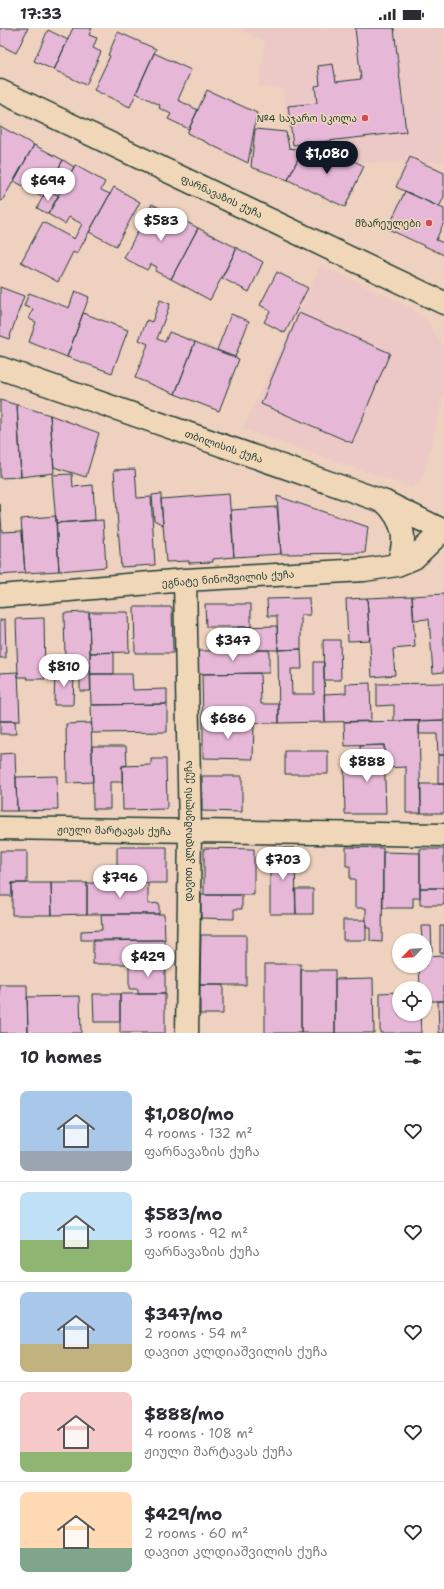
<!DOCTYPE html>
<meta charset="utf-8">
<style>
body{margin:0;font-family:"Shantell Sans","Noto Sans Georgian",sans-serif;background:#f2f2f3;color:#2b2b33;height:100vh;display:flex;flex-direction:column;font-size:15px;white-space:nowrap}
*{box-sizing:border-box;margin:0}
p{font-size:13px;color:#7c7c81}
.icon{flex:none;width:22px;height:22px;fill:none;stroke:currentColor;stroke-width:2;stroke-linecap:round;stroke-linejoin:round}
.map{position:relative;height:1005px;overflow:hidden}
.details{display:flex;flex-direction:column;background:#fff;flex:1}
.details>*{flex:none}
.needle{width:26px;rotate:245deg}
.buttons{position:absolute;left:392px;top:905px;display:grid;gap:8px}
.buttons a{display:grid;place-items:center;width:40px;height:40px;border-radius:50%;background:#fff;box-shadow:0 1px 3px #0004;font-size:20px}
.price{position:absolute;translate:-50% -34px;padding:0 9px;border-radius:14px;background:#fff;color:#222;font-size:13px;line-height:26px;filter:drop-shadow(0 1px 2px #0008)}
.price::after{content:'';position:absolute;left:50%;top:24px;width:12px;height:9px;margin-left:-6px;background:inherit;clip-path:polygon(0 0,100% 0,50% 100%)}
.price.on{background:#111827;color:#fff}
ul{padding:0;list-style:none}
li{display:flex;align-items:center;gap:12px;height:100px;padding:0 20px}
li+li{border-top:1px solid #e1e1e2}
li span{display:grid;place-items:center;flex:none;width:112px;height:80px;border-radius:8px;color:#555}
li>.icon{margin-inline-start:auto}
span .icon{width:48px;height:48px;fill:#fffc;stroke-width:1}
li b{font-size:17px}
h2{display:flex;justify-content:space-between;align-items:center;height:48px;padding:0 20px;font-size:17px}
.status{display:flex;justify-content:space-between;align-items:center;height:28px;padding:0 20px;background:#fff;direction:ltr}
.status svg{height:11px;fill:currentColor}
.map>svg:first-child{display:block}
.built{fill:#ecc9c6}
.building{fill:#e7b7d8;stroke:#1f3d34}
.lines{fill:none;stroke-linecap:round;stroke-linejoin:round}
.street-casing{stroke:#1f3d34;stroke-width:25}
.secondary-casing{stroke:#1f3d34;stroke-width:25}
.street{stroke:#f0d7b8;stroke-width:22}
.secondary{stroke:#f0d7b8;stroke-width:22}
.poi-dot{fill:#d1495b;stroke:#f0d7b8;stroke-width:1.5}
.labels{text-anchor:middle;stroke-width:3;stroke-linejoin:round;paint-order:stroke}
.poi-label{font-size:10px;fill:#1f3d34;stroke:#f0d7b8;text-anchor:end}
.street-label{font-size:10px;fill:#1f3d34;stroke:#f0d7b8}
</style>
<div class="status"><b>17:33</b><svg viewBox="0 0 49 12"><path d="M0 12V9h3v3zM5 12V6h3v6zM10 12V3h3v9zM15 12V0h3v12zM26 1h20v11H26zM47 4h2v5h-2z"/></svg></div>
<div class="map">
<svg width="444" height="1005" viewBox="0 0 444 1005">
<rect width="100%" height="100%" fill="#eed1be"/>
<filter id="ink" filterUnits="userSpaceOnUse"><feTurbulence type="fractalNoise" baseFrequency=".025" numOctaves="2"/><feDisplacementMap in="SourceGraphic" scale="8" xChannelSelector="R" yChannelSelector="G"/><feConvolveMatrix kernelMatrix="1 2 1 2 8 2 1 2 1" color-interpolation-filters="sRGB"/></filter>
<g filter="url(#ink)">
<path class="built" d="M236,0H444V133L368,135L290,119L283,60L259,59L265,13Z
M321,237L409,279L426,292L444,318V366L422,452L411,459L243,401Z"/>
<path class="building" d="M0,0H28L16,25L0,17Z
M73,0H92L89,7L97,10L93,20L101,24L86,57L54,42Z
M355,0H394L406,104L293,117L288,78L317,75L315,58L320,57L318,38L333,36L336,54L361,51Z
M48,2L68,12L54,42L34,33Z
M118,4L156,21L130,79L94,62L110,28L108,27Z
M154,25L191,42L178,72L198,82L189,101L168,91L171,86L159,80L160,77L136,65Z
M207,62L257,85L248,135L187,105Z
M0,98L34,117L2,173L0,172Z
M255,101L286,104L289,120L302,122L288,152L251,139Z
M34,117L63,132L43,169L14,153Z
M327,120L364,138L345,179L288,152L302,122L322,131Z
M410,129L444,145V169L439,179L396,159Z
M63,132L74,139L64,158L52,152Z
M75,137L105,154L101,162L110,166L77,226L73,224L58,254L21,234L43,194L74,211L82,196L69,189L65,196L48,186Z
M114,159L140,174L116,218L89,204Z
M47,161L59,168L48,186L37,180Z
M405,163L444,181V194L436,212L444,215V227L388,201Z
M152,176L198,200L171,251L155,243L157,239L151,236L147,242L124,230Z
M198,200L237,220L210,272L171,251Z
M237,220L263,234L249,264L222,250Z
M277,244L308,260L285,305L264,294L270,283L260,277Z
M0,259L24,268L9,311L0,308Z
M75,263L89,269L67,329L29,314L36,294L29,291L33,281L24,278L29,265L69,280Z
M160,272L170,276L157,311L165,314L169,304L195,314L175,366L135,350L148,316L139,312L147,292L152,294Z
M83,285L128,302L112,345L67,329Z
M299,285L390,325L352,415L261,376Z
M231,286L249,293L235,329L217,322Z
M195,314L239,331L219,383L175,366Z
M0,372L17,377L21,449L0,450Z
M17,377L50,387L54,445L21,449Z
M50,387L99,405L86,449L54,439Z
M135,441L137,470L151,469L155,537L121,539L114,442Z
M72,446L73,459L93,457L95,492L56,495L52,447Z
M161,466V471L163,497L154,492L152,467Z
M229,466L234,529L213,531V534L189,535V533L166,534L161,471Z
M277,468L368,499L365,525L281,526Z
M0,476L2,504L22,503L25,545L0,547Z
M277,479L281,526L234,529L231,482Z
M56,488L59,543L25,545L21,491Z
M103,492L106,539L59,543L56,495Z
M444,566V644L433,645L429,591L414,592L412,568Z
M412,568L415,619L393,621L395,647L372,649L367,570Z
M309,570L310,587H301V621L278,622L277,588H268L267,571Z
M367,570L370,612L348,613L346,571Z
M205,576H251V599H206Z
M134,579H172L173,625H135Z
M89,584L91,663H80V640H76V630H65L64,585Z
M89,584H128L129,624L90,625Z
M44,590L45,651H27L28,649H18L16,591Z
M5,591L6,630H0V592Z
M277,598L278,622H238V599Z
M323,612H340L341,652H324Z
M301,621L302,641H291L292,666H314V634H324L325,694L279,695L278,622Z
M269,622V645L198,646L197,623Z
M114,624V646H90V625Z
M55,642L74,643L73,677H54Z
M18,644L20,693H0V645Z
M260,645L261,676H279V695L203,694L202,646Z
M90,646H132L133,662L167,661V676L91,677Z
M370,655L371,693L325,694L324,666L346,665V656Z
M444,655V692L394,693V677L377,678V656Z
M167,676V704L92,705L91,677Z
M444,692V727H438L437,706H419V693Z
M0,693H15L16,706H0Z
M419,693L421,785H406V739L385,740L384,717L345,718L344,694Z
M203,694L254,695L253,731L203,730Z
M91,695L93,754L67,755L66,696Z
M384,717L386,786H345L344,739H361L360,718Z
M92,718H126L127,737L122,738V754H110V781H93Z
M285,723H328V746H285Z
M15,725L17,783H0V726Z
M438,727H444V756H438Z
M151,731H166L167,781L123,782L122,738L151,737Z
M57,748L58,782L17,783L16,749Z
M202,748H242V784L202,783Z
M421,756H444V785H421Z
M117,819H167V855H117Z
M346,819L383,820L382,914L370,913V900H366V880H355V851H350V838H346Z
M204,820L254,821V867H204Z
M270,820H295L296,886H270Z
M420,821H444V860H420Z
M0,823H27V855H12V868H0Z
M383,824L420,825V870H413V880H383Z
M12,855H51L52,887H12Z
M51,855H87V886L52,887Z
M87,855H148V876L159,875V886H87Z
M420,860H444V877H420Z
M295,861H313V886H296Z
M201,867H242V881H234V891L201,890Z
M101,886H164L165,912H81V903L102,902Z
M343,892H366V912H343Z
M421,898H431L432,923H425V912H422Z
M440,898H444V925H440Z
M201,907H246V957H200Z
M165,912V936H93V913Z
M444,928V973H425V960H420L419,938H425V929Z
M129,936H165V966H138V961H129Z
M265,936H301V1005H265Z
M301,942H335V1005H301Z
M373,950L374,1005H335V951Z
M0,957H27L28,1005H0Z
M200,957H223V986H200Z
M399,964V986H420L421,1005H380V965Z
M93,966H120V994H94Z
M120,966H165V1005H120Z
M80,968L81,1005H28L27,969Z
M438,973H444V1005H439Z"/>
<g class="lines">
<defs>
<path id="street" d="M385,474C404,494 408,511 397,537
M185,552L190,803L187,1005
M0,568L185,552L364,542L397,537L414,530L443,502
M0,800L444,807"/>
<path id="secondary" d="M0,63L444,275
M0,340L385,474L444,503"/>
</defs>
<use href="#street" class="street-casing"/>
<use href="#secondary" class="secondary-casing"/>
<use href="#street" class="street"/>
<use href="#secondary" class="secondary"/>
</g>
</g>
<g class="poi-dot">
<circle cx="365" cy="90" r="4"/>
<circle cx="429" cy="195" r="4"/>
</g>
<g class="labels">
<g class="poi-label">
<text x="357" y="94">№4 საჯარო სკოლა</text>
<text x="421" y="199">მზარეულები</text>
</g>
<g class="street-label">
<text transform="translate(222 168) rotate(25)" y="4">ფარნავაზის ქუჩა</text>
<text transform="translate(224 418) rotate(19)" y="4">თბილისის ქუჩა</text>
<text transform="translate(228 550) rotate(-4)" y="4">ეგნატე ნინოშვილის ქუჩა</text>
<text transform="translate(114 802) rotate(1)" y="4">ჟიული შარტავას ქუჩა</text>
<text transform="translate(188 803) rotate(-90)" y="4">დავით კლდიაშვილის ქუჩა</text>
</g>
</g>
</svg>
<div class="buttons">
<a><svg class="needle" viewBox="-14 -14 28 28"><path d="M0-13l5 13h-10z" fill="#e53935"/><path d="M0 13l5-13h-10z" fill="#7c7c81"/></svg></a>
<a><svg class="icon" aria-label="locate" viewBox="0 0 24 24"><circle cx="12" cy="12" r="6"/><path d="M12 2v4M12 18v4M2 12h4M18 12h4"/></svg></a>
</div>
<b class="price on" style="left:327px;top:147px">$1,080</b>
<b class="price" style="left:48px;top:174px">$694</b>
<b class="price" style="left:161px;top:214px">$583</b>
<b class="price" style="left:233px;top:634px">$347</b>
<b class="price" style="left:64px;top:660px">$810</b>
<b class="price" style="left:228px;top:712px">$686</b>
<b class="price" style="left:367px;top:755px">$888</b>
<b class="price" style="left:283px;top:853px">$703</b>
<b class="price" style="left:120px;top:871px">$796</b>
<b class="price" style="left:148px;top:950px">$429</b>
</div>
<section class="details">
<h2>10 homes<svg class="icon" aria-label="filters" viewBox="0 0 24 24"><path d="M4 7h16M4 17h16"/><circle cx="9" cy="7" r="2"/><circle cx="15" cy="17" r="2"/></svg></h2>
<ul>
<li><span style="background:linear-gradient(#a9c7e8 75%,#9aa5b1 0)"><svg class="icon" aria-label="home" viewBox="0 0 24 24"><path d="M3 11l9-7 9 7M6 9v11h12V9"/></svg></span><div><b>$1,080/mo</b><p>4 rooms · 132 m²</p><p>ფარნავაზის ქუჩა</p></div><svg class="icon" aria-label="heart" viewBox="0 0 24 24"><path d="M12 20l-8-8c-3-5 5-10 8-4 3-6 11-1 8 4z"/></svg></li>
<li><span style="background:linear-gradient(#bfe0f5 60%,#8fb573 0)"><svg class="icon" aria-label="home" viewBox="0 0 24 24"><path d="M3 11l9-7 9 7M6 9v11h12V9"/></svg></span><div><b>$583/mo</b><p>3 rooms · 92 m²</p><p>ფარნავაზის ქუჩა</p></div><svg class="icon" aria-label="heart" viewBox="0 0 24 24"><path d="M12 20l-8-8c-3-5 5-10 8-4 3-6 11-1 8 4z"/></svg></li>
<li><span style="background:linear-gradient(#a9c7e8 65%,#c2b280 0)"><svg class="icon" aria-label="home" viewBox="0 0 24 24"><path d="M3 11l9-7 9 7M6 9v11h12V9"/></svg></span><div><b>$347/mo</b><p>2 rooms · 54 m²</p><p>დავით კლდიაშვილის ქუჩა</p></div><svg class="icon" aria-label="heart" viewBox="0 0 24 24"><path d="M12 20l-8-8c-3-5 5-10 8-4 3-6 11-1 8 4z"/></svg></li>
<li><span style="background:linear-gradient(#f6c9c9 75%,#8fb573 0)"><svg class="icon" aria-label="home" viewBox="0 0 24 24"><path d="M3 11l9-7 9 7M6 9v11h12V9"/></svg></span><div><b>$888/mo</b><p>4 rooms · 108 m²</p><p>ჟიული შარტავას ქუჩა</p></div><svg class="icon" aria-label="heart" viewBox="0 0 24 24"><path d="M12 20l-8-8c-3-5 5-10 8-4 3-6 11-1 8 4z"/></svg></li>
<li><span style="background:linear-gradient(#ffd9b3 70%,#7fa58c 0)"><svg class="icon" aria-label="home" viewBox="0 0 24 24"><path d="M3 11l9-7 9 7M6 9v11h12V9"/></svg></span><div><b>$429/mo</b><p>2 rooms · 60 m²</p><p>დავით კლდიაშვილის ქუჩა</p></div><svg class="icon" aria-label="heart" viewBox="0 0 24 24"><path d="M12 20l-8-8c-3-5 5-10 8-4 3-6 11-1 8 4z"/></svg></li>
</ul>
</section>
